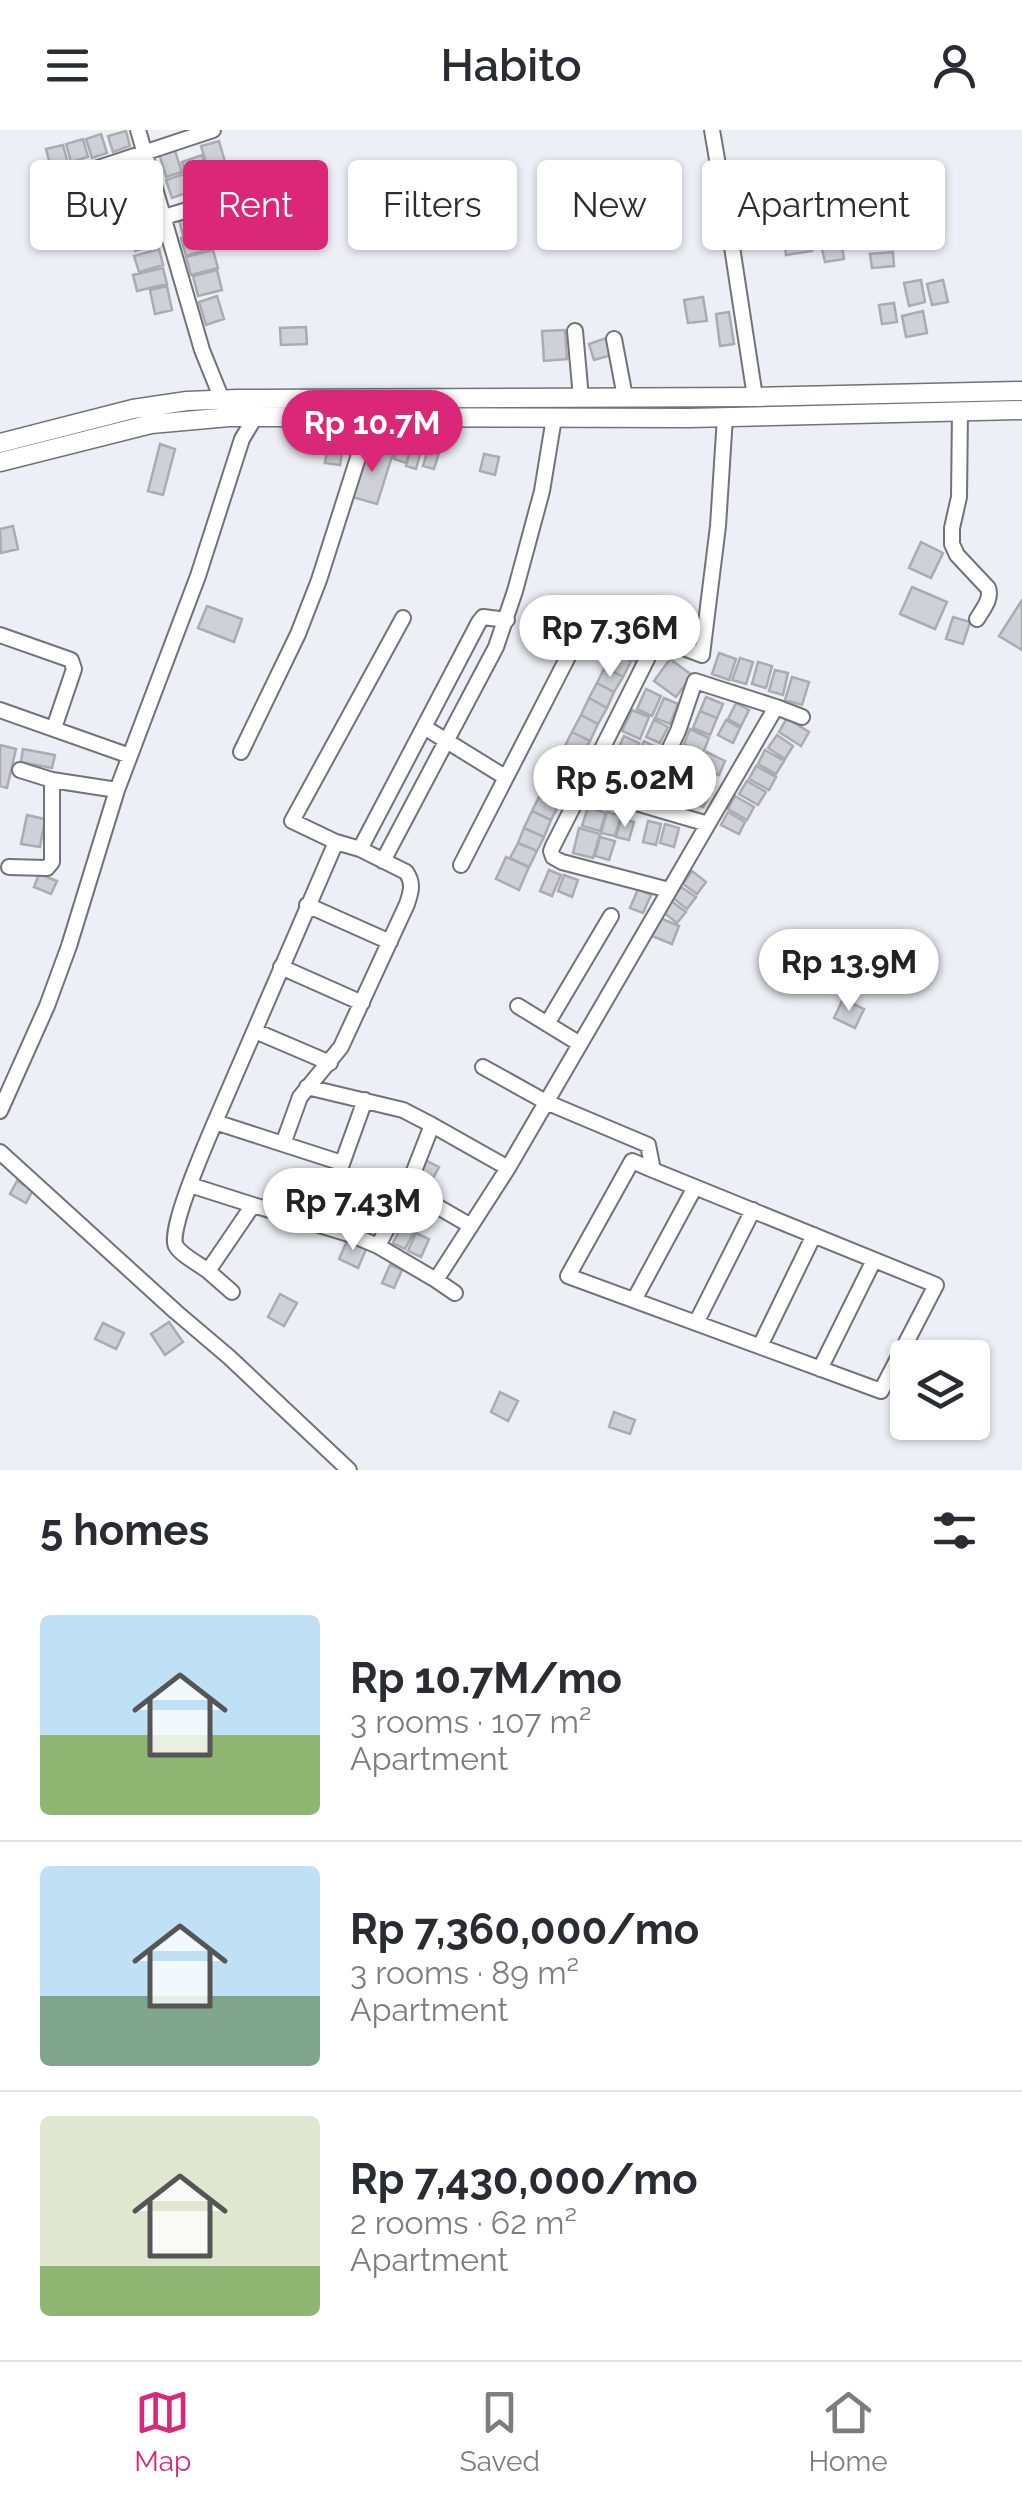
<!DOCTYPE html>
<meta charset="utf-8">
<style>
body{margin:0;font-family:Raleway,sans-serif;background:#f2f2f3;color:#2b2b33;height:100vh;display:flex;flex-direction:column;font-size:38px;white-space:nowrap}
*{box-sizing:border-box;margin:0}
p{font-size:32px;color:#7c7c81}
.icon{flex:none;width:55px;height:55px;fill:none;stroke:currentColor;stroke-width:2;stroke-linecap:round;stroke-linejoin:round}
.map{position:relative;height:1340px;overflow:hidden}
.drawer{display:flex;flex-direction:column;background:#fff;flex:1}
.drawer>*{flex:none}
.guide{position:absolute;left:30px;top:30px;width:962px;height:90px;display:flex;gap:20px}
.controls{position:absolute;left:890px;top:1210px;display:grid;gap:20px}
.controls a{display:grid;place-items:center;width:100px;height:100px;border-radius:10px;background:#fff;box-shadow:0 2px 8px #0004;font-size:50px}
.price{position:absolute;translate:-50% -85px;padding:0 22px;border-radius:35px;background:#fff;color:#222;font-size:32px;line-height:65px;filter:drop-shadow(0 2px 5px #0008)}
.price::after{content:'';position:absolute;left:50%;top:60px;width:30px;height:22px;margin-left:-15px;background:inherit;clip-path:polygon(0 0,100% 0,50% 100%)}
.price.current{background:#db2777;color:#fff}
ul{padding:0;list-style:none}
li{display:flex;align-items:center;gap:30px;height:250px;padding:0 40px}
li+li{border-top:2px solid #e1e1e2}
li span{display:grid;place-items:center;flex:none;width:280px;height:200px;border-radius:10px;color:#555}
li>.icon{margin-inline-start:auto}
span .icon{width:120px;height:120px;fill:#fffc;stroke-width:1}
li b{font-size:42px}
h2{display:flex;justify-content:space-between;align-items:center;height:120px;padding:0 40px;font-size:42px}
.pill{padding:0 35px;border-radius:10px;background:#fff;box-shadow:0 2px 8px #0004;font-size:35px;line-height:90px}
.pill.current{background:#db2777;color:#fff}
header{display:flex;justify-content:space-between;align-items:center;height:130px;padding:0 40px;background:#fff;font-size:45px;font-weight:600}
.dock{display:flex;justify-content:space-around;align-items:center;height:140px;border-top:2px solid #e1e1e2;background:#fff;font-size:28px;color:#7c7c81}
.dock a{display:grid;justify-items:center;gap:5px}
.dock .current{color:#db2777}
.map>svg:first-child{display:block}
.building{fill:#cfd1d8;stroke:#aaacb2;stroke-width:2.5}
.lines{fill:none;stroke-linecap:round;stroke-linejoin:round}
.minor-casing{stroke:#717379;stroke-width:18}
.tertiary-casing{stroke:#717379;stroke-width:21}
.minor{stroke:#fff;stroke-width:14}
.tertiary{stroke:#fff;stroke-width:18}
</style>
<header><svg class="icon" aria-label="menu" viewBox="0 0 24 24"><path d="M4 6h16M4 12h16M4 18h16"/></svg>Habito<svg class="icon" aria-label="person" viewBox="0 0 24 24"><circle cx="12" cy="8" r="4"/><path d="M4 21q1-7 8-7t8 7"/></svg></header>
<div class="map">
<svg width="1022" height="1340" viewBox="0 0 1022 1340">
<rect width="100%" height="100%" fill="#eceff5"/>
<path class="building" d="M126,1L130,16L113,22L108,6Z
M101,4L107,23L92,28L86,9Z
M83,9L88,27L71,32L66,14Z
M219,11L225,32L207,36L201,16Z
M63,15L68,34L51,38L46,19Z
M174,18L182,42L166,47L159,23Z
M202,25L206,39L186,45L182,32Z
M133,33L139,56L125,61L119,38Z
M114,36L121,58L102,64L96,42Z
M203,42L208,58L193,63L188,47Z
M93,44L100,65L71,75L64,54Z
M184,44L189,62L172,68L166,50Z
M122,60L127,76L108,82L103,66Z
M101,67L109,87L96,91L89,71Z
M87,72L96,93L83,98L75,77Z
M808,74L810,95L774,99L771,78Z
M129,77L135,97L121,101L115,82Z
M202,83L206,99L183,106L179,89Z
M261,93L265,108L247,113L243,98Z
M207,100L212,118L186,126L181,108Z
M155,101L159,114L135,121L131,108Z
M809,105L812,121L786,125L784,109Z
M841,111L844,129L825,132L821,115Z
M159,119L163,135L139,142L134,126Z
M213,120L218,138L191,145L186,127Z
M893,122L894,136L872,138L870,124Z
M163,138L167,154L137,161L133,145Z
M217,140L222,160L198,166L193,146Z
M921,150L925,172L909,176L904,153Z
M943,150L948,172L932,175L927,154Z
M167,156L172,180L155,184L150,160Z
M217,166L224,189L206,195L199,172Z
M703,167L707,191L688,193L684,170Z
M894,173L897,192L882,194L879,175Z
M923,181L927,203L906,207L902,186Z
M729,182L734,214L720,216L716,184Z
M306,197L307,214L281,215L280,198Z
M565,200L567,229L544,231L542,201Z
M606,208L612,225L594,230L589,214Z
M401,305L413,309L406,333L394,329Z
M329,309L344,311L340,335L325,333Z
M413,311L423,313L416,339L406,336Z
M430,313L441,316L434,339L423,336Z
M160,314L175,319L163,365L148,361Z
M368,315L393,323L377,374L352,367Z
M484,324L499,327L495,345L480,341Z
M13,396L18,419L1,423L0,399Z
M921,412L943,423L931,448L909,438Z
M912,457L947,472L935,499L900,484Z
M1022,470V520L999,506Z
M207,476L242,489L234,512L198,498Z
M953,487L970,492L963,514L946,509Z
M631,495L649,505L642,518L624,508Z
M624,508L642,518L635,531L617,521Z
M613,522L631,531L623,547L605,537Z
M719,523L736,529L729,550L712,544Z
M740,528L753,532L746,554L732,550Z
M670,529L692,545L676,567L654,551Z
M758,532L772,536L766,558L752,554Z
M605,537L623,547L614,562L597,553Z
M775,540L788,543L783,565L769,561Z
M792,547L809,552L802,575L785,570Z
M597,553L614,562L607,578L589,568Z
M646,559L661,566L652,586L637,579Z
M706,567L723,574L717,588L700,581Z
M589,568L607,578L598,594L581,585Z
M664,568L678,574L670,594L655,588Z
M736,573L749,580L741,596L728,589Z
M632,580L649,587L640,609L622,601Z
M700,581L717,588L710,605L693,598Z
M581,585L598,594L590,611L572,602Z
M787,588L809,602L801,616L779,602Z
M654,590L668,597L660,613L646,607Z
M726,590L740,598L733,613L718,605Z
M690,599L709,608L703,623L684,614Z
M572,602L590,611L581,627L564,618Z
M777,605L793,616L785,629L768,618Z
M624,606L639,613L632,628L617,621Z
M644,611L658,618L649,636L635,630Z
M0,615L16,619L7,658L0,656Z
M682,616L699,623L694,635L677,628Z
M564,618L581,627L573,643L555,634Z
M23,619L55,625L52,638L21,632Z
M765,620L784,631L776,644L758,634Z
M707,622L725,631L719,645L700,637Z
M672,630L695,640L689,653L666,642Z
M633,633L648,640L638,660L624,653Z
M756,636L776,647L769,660L749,649Z
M553,637L578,648L572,662L547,650Z
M668,647L689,657L682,672L661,662Z
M747,651L766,662L758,675L739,664Z
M549,653L566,661L560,674L542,666Z
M694,656L710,664L703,677L688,670Z
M735,666L754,677L747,690L728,679Z
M539,667L558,676L551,690L532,681Z
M588,677L606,683L600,701L582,696Z
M532,681L551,690L544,707L524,698Z
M607,682L621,686L615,706L601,703Z
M728,682L745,692L739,704L721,695Z
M27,685L45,689L40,717L21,714Z
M621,689L634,692L629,710L616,707Z
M648,691L661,694L656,715L643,712Z
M665,694L679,698L674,717L660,713Z
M524,698L544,707L537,721L518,713Z
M579,698L600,704L593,728L573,723Z
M600,707L615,711L609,730L595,726Z
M518,713L537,721L529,737L510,728Z
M506,727L529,737L519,760L496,749Z
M549,740L561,745L552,766L540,761Z
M692,741L706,752L697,764L683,754Z
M39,744L57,751L51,764L34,757Z
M564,745L578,750L572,767L558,761Z
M681,757L696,767L687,779L673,768Z
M638,759L651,765L643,783L630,778Z
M671,771L686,782L677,793L663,782Z
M660,788L679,796L672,814L652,806Z
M843,869L864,879L855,898L834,888Z
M425,1030L439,1037L430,1054L416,1046Z
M17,1051L33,1060L26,1073L10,1064Z
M366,1079L381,1083L375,1100L361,1096Z
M403,1093L415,1100L405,1119L393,1113Z
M416,1103L429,1109L421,1127L408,1121Z
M348,1109L367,1117L358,1138L339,1129Z
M390,1135L402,1140L394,1158L382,1153Z
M280,1164L297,1173L284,1196L268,1187Z
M169,1192L183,1212L165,1225L151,1204Z
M103,1193L124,1203L116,1219L95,1209Z
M500,1262L518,1271L508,1291L491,1282Z
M614,1282L635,1290L630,1304L609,1297Z"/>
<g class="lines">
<defs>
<path id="minor" d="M138,0L202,220L225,277
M712,0L732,117L755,267
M65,49L213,0
M164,87L201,76L223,74
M575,201L581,268
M614,209L625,267
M960,281L959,367L952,398V414L957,425L988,458C992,469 983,479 977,489
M0,505L71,530L74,539L54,598
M776,577L802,587
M0,580L130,626
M424,597L505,647
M241,622L298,504L319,450L371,287
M52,650L117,660
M582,659L656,511L660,509L702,525L718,396L725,287
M643,675L708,694
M336,712L292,691L403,488
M360,719L479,492L483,487L507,490
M383,731L496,517L515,461L542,361L554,288
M461,735L573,517
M9,737L47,738L52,732V650L20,640
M307,775L390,812
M281,837L362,873
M518,876L580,914
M547,894L611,786
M255,901L330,933
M483,937L546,972L648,1015L653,1040L936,1155L881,1261L568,1146L632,1031L653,1040
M307,957L403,980L432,995
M0,981L47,876L69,816L117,660L198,446L242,309L257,284
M283,1014L342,1033
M0,1022L176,1182L229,1227L349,1340
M190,1055L253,1075
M407,1059L471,1096
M320,1095L365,970
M378,1116L407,1059L432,995L508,1038
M208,1141C199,1134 181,1125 176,1116C167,1102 207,1011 215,992L283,1014L300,967L341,917L407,774C411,762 414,753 406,742L360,719L336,712L215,992
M436,1150L455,1163
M232,1162L208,1141L253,1075L352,1105L378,1116L436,1150L508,1038L776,577L695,551L678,601L643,675L582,659L553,716L551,721L553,727L562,732L669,760
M634,1170L695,1057
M696,1193L753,1080
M760,1216L814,1105
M820,1239L874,1130"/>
<path id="tertiary" d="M0,313L133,279L187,271L237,269L755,267L1022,261
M0,332L151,294L229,287L689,288L1022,280"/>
</defs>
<use href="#minor" class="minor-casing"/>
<use href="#tertiary" class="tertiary-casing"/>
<use href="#minor" class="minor"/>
<use href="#tertiary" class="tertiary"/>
</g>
</svg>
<div class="controls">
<a><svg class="icon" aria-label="layers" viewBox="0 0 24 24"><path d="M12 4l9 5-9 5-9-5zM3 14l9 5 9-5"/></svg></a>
</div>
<b class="price current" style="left:372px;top:345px">Rp 10.7M</b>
<b class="price" style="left:610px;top:550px">Rp 7.36M</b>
<b class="price" style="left:625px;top:700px">Rp 5.02M</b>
<b class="price" style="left:849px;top:884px">Rp 13.9M</b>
<b class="price" style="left:353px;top:1123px">Rp 7.43M</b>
<div class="guide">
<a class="pill">Buy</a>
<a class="pill current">Rent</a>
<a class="pill">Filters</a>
<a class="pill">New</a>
<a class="pill">Apartment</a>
</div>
</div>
<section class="drawer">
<h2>5 homes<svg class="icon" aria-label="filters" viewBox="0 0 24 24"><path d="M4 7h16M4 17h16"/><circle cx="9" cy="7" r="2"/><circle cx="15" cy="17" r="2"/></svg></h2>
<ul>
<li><span style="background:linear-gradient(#bfe0f5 60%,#8fb573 0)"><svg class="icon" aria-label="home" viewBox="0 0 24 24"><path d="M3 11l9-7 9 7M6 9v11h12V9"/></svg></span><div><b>Rp 10.7M/mo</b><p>3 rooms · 107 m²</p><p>Apartment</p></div></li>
<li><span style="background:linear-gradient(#bfe0f5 65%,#7fa58c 0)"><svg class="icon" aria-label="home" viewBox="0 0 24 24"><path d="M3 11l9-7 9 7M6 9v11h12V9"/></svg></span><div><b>Rp 7,360,000/mo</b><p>3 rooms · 89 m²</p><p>Apartment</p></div></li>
<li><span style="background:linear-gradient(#dfe7d0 75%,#8fb573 0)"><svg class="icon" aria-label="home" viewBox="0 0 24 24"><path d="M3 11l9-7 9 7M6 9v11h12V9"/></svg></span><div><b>Rp 7,430,000/mo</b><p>2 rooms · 62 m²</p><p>Apartment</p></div></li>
</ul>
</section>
<nav class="dock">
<a class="current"><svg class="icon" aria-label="map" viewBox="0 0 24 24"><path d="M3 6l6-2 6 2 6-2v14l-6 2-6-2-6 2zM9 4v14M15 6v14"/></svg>Map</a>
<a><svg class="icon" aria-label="saved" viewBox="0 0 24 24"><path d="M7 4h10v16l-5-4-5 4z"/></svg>Saved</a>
<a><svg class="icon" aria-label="home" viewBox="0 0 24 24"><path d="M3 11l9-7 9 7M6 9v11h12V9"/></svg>Home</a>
</nav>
